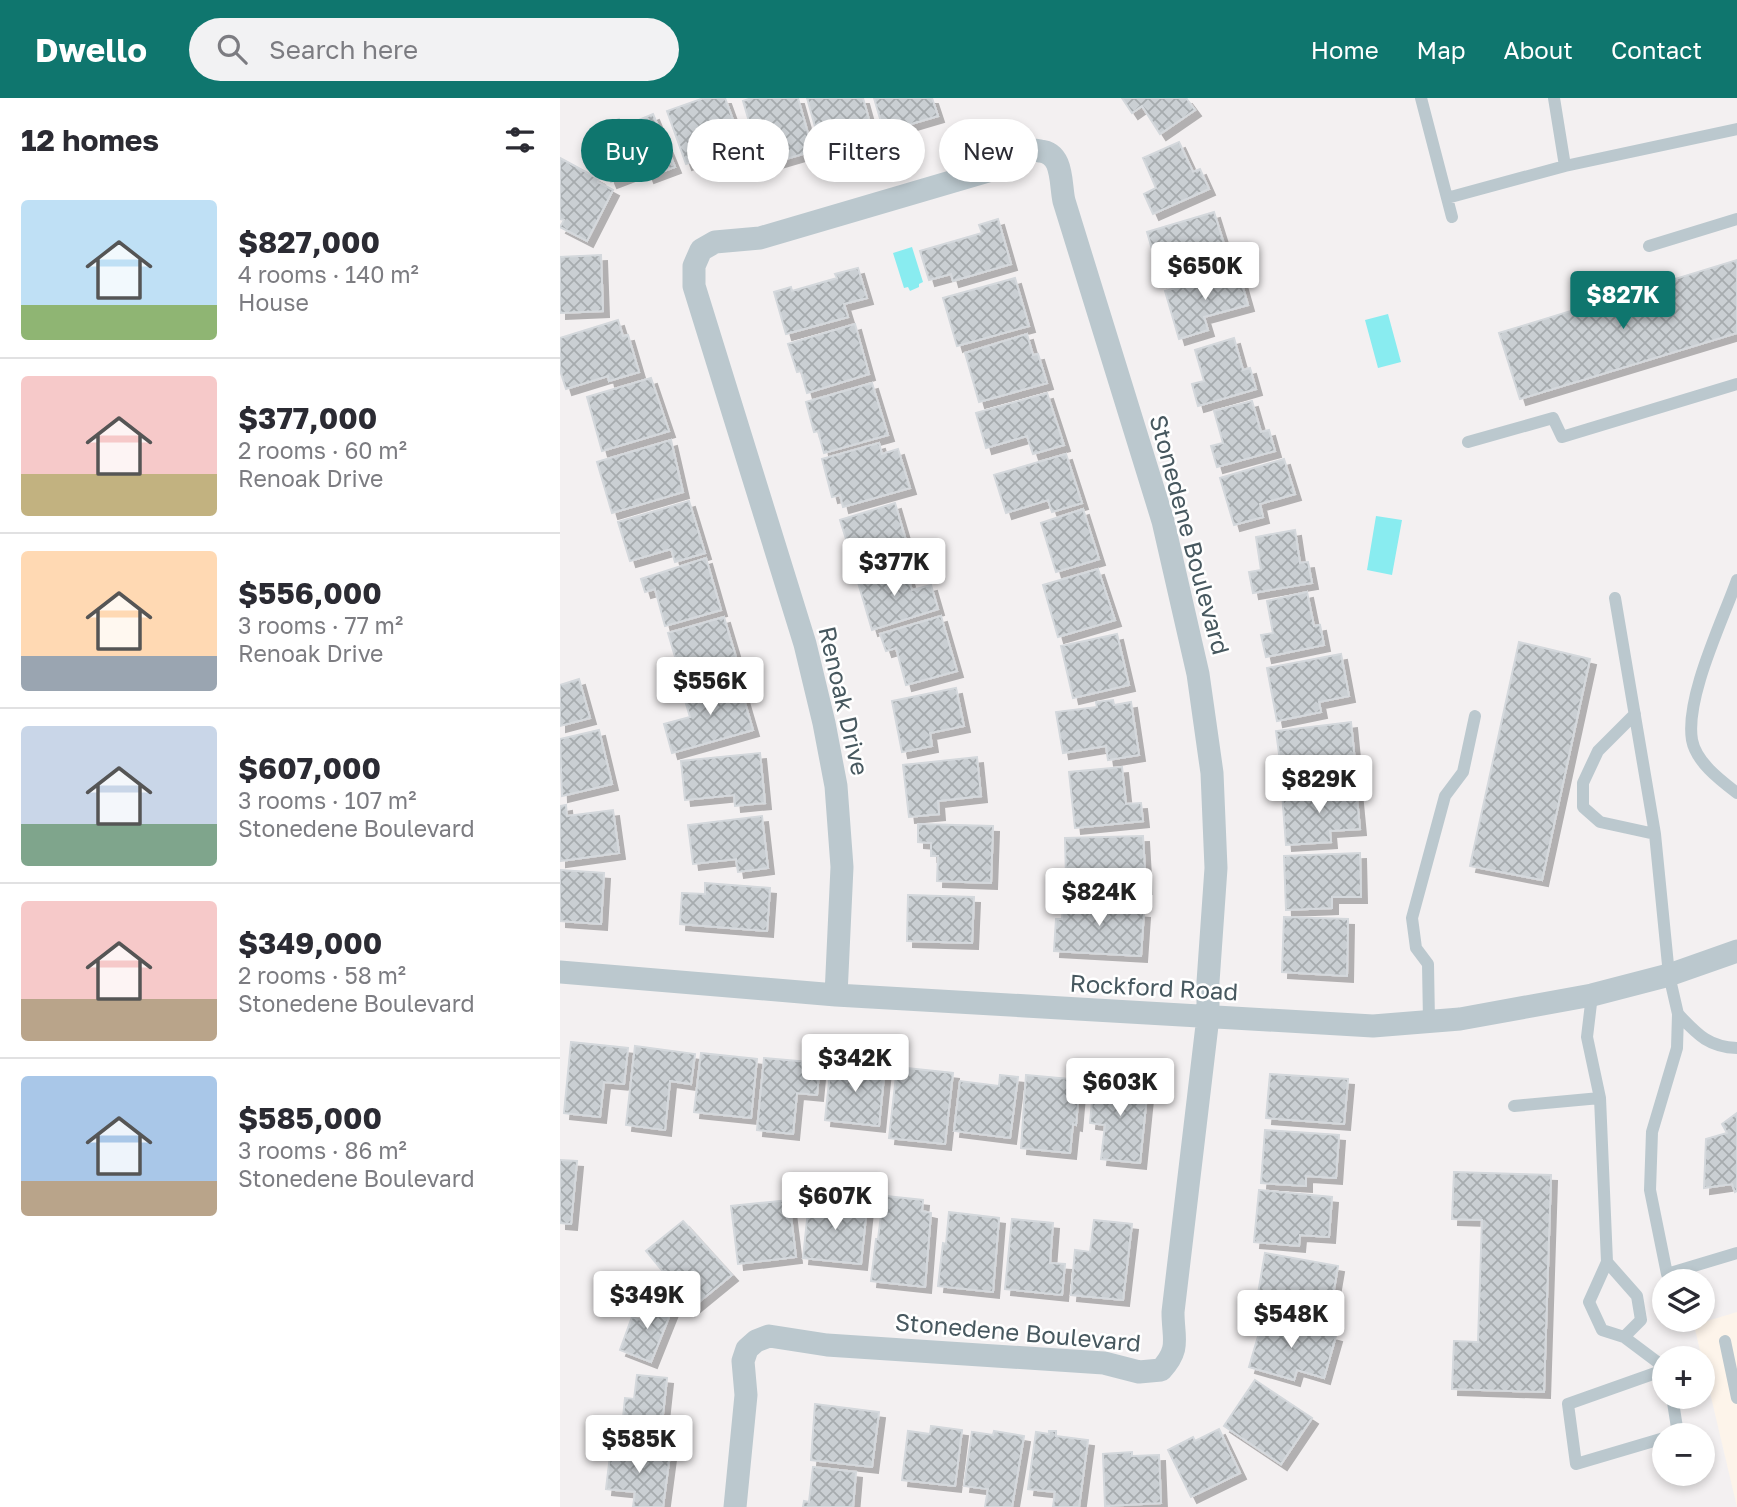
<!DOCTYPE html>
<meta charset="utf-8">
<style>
body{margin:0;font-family:"Golos Text",sans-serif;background:#f2f2f3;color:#2b2b33;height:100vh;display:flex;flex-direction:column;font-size:26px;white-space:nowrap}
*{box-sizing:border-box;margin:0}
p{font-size:23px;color:#7c7c81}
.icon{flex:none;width:38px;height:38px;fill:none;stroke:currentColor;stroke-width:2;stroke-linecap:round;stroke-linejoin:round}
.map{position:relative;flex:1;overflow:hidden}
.sheet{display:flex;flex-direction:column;background:#fff;width:560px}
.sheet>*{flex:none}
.guide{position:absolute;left:21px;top:21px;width:665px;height:63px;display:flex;gap:14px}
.controls{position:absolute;left:1092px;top:1171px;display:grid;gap:14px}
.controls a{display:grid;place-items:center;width:63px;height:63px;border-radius:50%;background:#fff;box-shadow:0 4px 10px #0003;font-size:35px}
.price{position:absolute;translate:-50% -60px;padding:0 16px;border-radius:7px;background:#fff;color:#222;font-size:23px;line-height:46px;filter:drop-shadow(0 2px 4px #0008)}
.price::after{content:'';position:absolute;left:50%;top:42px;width:21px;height:16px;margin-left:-10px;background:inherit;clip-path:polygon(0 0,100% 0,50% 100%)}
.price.selected{background:#0f766e;color:#fff}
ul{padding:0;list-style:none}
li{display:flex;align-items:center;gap:21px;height:175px;padding:0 21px}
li+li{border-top:2px solid #e1e1e2}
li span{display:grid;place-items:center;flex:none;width:196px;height:140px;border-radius:7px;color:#555}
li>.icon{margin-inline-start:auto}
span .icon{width:84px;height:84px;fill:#fffc;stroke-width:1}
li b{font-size:30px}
h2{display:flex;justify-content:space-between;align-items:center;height:84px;padding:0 21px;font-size:30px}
.tag{padding:0 24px;border-radius:32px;background:#fff;box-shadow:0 4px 10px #0003;font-size:24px;line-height:63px}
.tag.selected{background:#0f766e;color:#fff}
header{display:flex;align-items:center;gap:42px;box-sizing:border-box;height:98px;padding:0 35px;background:#0f766e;color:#fff}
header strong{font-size:33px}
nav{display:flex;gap:38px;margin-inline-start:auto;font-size:24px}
.search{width:490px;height:63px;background:#f2f2f3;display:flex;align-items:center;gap:18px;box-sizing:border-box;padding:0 24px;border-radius:38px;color:#7c7c81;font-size:26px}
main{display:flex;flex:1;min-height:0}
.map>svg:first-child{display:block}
.commercial{fill:#fdf4ea}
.water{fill:#89ecf0}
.building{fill:url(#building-cross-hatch);stroke:#d4d8dc;stroke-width:2;filter:url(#shadow)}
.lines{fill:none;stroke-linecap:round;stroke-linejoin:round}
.service{stroke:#bbc8ce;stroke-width:12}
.minor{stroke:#bbc8ce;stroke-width:23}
.labels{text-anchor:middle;stroke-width:5;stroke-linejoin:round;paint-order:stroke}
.street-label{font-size:24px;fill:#47585f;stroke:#fff}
</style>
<header>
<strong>Dwello</strong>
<div class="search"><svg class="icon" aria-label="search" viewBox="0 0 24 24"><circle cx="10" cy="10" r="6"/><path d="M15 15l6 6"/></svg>Search here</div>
<nav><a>Home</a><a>Map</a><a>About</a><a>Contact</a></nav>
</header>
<main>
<section class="sheet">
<h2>12 homes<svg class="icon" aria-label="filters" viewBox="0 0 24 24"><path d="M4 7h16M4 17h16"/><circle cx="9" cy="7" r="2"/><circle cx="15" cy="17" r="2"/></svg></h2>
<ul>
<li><span style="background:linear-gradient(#bfe0f5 75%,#8fb573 0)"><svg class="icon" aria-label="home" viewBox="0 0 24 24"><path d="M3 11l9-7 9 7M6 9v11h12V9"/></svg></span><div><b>$827,000</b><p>4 rooms · 140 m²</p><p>House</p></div></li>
<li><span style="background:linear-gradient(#f6c9c9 70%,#c2b280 0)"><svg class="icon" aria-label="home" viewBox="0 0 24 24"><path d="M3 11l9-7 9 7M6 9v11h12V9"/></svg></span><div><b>$377,000</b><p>2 rooms · 60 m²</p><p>Renoak Drive</p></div></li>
<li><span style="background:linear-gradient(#ffd9b3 75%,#9aa5b1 0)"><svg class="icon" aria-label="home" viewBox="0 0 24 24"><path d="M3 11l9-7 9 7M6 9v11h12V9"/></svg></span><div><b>$556,000</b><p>3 rooms · 77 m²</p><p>Renoak Drive</p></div></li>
<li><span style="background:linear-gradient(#c9d6e8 70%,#7fa58c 0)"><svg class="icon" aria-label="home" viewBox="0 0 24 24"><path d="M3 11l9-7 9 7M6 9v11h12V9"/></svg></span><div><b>$607,000</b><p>3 rooms · 107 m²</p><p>Stonedene Boulevard</p></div></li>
<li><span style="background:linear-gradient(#f6c9c9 70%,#b9a48a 0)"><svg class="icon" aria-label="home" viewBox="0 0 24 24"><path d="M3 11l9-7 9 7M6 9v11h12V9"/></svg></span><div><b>$349,000</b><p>2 rooms · 58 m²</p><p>Stonedene Boulevard</p></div></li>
<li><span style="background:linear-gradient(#a9c7e8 75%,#b9a48a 0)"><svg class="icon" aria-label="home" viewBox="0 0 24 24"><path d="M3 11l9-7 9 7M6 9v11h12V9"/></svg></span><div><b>$585,000</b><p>3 rooms · 86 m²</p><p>Stonedene Boulevard</p></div></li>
</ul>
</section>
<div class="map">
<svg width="1177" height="1409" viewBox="0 0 1177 1409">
<defs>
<pattern id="building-cross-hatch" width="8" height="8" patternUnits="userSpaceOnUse" patternTransform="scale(1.75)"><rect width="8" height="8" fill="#cacfd3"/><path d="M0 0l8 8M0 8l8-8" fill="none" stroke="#a6abae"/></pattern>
<filter id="shadow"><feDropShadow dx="6" dy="6" stdDeviation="0" flood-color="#0004"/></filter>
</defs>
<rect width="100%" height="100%" fill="#f3f0f1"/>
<path class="commercial" d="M1177,1214V1409L1134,1227Z"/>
<path class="water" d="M352,149L363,184L359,186V189L350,193L348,189L344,190L333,155Z
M828,216L841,264L818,270L805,222Z
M816,418L842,422L832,477L807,472Z"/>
<path class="building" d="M144,0H165L186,58L149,71L145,59L126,66L107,13Z
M192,0H238L253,53L202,68L183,3Z
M247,0H303L313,36L261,50Z
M314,0H372L378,18L324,34Z
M562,0H626L635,12L600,36L582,8L572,15Z
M93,16L115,69L88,79L85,71L51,84L33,41L49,34L45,26L59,21L62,29Z
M619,44L633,74L640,71L649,91L593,116L584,96L596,90L583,60Z
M0,60L39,81L38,84L53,92L27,143L0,129L4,122L0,121Z
M654,114L665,149L627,160L631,174L601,183L587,134Z
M438,121L451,166L393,183L391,176L369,182L360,153L422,135L419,127Z
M41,157L43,213L0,215V159Z
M1177,162V235L960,301L939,235Z
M298,170L307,200L284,206L288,219L226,236L214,194L231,189L232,193L277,180L275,176Z
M678,172L688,207L644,219L648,232L619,241L605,193Z
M455,180L469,228L397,248L383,200Z
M58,222L63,238L68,237L79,274L49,283L48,278L6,291L0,272V240Z
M295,226L309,276L247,295L241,273L237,274L228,246Z
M467,236L473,257L478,256L487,285L419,304L405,255Z
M674,240L683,272L690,270L696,291L638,308L632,286L644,283L635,252Z
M91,280L109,333L42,353L27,299Z
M312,285L328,337L264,355L258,333L254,334L246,304Z
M487,295L504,347L473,356L467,338L426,350L416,315Z
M692,303L701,334L709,332L715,353L657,369L651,348L663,345L654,313Z
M111,342L123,394L52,415L37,364Z
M319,345L322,356L338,351L350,390L283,409L280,397L272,399L262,361Z
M506,356L522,405L492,414L488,402L446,415L434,377Z
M724,361L735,396L700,406L703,419L674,427L660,380Z
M129,403L145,455L115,464L111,451L70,463L58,424Z
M335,405L350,456L296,473L280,422Z
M523,411L539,461L496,474L481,425Z
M735,432L740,465L748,464L752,485L693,495L689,474L701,472L696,439Z
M146,460L161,512L105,528L95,491L85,494L81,481Z
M344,468L352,492L371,487L378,511L312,532L297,481Z
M538,471L555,522L498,539L483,487Z
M747,494L754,528L760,527L764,547L706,559L701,537L713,535L707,503Z
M381,518L397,573L346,587L336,550L326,553L320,536Z
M164,519L179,569L123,586L108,535Z
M557,536L569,587L513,600L501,548Z
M959,544L1030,561L982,782L910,768Z
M781,556L789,598L759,604L761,614L717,623L707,570Z
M19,581L30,620L0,628V587Z
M178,581L193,632L112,655L104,626L130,619L123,596Z
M396,590L404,628L370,635L372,648L342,654L332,603Z
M553,602L554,607L571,604L579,657L548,662L546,648L503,655L496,614L537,609L536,604Z
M791,624L795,664L766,668L767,681L723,686L716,633Z
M39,632L52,686L2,698L0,641Z
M200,655L205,705L175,708L174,697L125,702L121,663Z
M417,659L421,698L378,703L379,716L349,719L343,667Z
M562,669L566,706L581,705L583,723L515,730L509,674Z
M796,689L800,731L770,733L771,744L726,747L722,695Z
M6,707L7,718L53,712L59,755L0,763V708Z
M202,718L208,770L178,774L176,761L133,766L128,727Z
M358,726L433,728L431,785L377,783L378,758H371V745L358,744Z
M583,738L586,790L555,791L554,778L506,779L505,740Z
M800,755L801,799H772V810L726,812L724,758Z
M0,772L44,775L41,826L0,823Z
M145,785L210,790L207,833L120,826L122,795L145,796Z
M348,797L414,799L412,845L347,843Z
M520,797L557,799V812L584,814L581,858L494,853L496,821H502L503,805L520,806Z
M724,819L788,821L787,878L722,874Z
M11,944L68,950L64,986L44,984L40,1019L4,1015Z
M75,948L135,956L131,986L110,983L105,1032L66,1027Z
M141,955L197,961L191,1020L134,1014Z
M204,960L260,965L257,997L237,995L233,1036L197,1032Z
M271,965L325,969L319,1028L265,1022Z
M337,969L393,975L385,1046L329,1040Z
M710,976L788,981L784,1026L706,1020Z
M440,977L458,979L450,1040L394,1033L400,983L439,988Z
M466,977L520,982L516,1027L513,1026L510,1055L461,1050Z
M534,981L588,987L580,1065L541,1061L545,1027L530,1025Z
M1177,1015V1093L1175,1094L1172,1086L1144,1090L1146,1041L1167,1035L1162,1026Z
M705,1032L779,1037L776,1080L746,1078V1088L701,1085Z
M0,1062L17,1063L11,1126L0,1125Z
M894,1074L991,1077L984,1294L892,1291L894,1243L918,1244L922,1122L892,1121Z
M699,1092L772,1099L769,1139L740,1137L739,1148L694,1144Z
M326,1098L363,1102L362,1113L371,1115L365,1189L311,1183L316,1141H318L322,1109L325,1110Z
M229,1102L236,1159L178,1166L171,1108Z
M249,1103L307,1109L301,1166L243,1160Z
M389,1114L439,1120L433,1194L378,1188L383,1145L386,1146Z
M452,1121L493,1125L490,1165L505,1166L502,1197L445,1191Z
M534,1122L572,1126L563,1202L511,1197L515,1152L530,1154Z
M123,1123L172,1177L129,1212L102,1178L105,1176L86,1153Z
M705,1155L778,1168L771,1209L741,1204L739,1214L696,1207Z
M89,1201L113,1209L91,1264L60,1252L72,1219L81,1222Z
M704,1218L776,1238L764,1280L737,1272L734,1282L689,1269Z
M77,1277L107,1280L100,1344L61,1339L65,1300L74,1301Z
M695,1282L752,1320L721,1366L664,1328Z
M255,1306L319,1314L312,1369L251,1362Z
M371,1328L402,1332L395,1388L342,1382L348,1333L370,1336Z
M659,1331L680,1375L631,1399L608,1352L633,1339L635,1343Z
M434,1333L464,1338L452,1409H425L428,1391L404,1388L412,1334L433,1337Z
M489,1333H496V1338L528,1342L519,1409H493L495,1394L468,1391L476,1334L489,1336Z
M51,1349L110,1356L103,1409H73L75,1394L46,1391Z
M572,1354V1358L599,1357L601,1405L545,1408L543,1356Z
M253,1369L296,1374L293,1409H243L244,1403L249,1404Z"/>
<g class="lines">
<path class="service" d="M861,0L892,119
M994,0L1005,68
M887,100L1005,68L1177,31
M1089,148L1177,121
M908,344L993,320L1002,339L1177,286
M1177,482C1162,524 1125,600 1132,642C1136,664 1160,682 1177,695
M1055,500L1095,736L1109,877L1118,916L1117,950L1092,1034L1090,1092L1107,1176L1177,1155
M1075,616L1038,653L1023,685V709L1040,724L1095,736
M1032,897L1027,939L1040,1000L1047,1164L1029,1204L1042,1232L1064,1239L1081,1222L1077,1198L1047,1164
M1118,916C1137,936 1148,949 1177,950
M869,923L868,866L856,850L852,820L885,698L903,674L915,618
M954,1008L1040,1000
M1064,1239L1104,1269
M1165,1243L1177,1300
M1104,1272L1008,1306L1016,1366L1104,1340
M1112,1298L1118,1336L1113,1337"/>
<path class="minor" d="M0,874L276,897L813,928L900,921L1032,897L1109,877L1177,853
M175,1409L186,1297L183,1263L187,1251L196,1243L209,1238L267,1247L544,1265L579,1274L601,1272C621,1250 613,1241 613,1214L648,919V884L656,770L652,675L638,576L603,423L504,103C500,86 504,55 480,53C476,52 472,51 469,52C462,54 445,67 435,71L200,140L155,144L141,152L134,168V188L245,546L264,625L276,688L282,769L276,897"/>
</g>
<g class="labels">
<g class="street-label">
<text transform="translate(629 437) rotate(75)" y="8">Stonedene Boulevard</text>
<text transform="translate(283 603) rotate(77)" y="8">Renoak Drive</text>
<text transform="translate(594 890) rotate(3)" y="8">Rockford Road</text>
<text transform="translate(458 1235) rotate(5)" y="8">Stonedene Boulevard</text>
</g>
</g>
</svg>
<div class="controls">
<a><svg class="icon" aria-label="layers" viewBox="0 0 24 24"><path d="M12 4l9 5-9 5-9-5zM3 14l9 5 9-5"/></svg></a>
<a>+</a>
<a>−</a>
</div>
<b class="price" style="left:645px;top:204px">$650K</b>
<b class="price selected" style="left:1063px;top:233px">$827K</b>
<b class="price" style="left:334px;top:500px">$377K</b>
<b class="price" style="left:150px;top:619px">$556K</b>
<b class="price" style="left:759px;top:717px">$829K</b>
<b class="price" style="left:539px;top:830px">$824K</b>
<b class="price" style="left:295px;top:996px">$342K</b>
<b class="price" style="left:560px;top:1020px">$603K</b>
<b class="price" style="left:275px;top:1134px">$607K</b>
<b class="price" style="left:87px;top:1233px">$349K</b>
<b class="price" style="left:731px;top:1252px">$548K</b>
<b class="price" style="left:79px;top:1377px">$585K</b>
<div class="guide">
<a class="tag selected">Buy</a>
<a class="tag">Rent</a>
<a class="tag">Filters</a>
<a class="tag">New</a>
</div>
</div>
</main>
